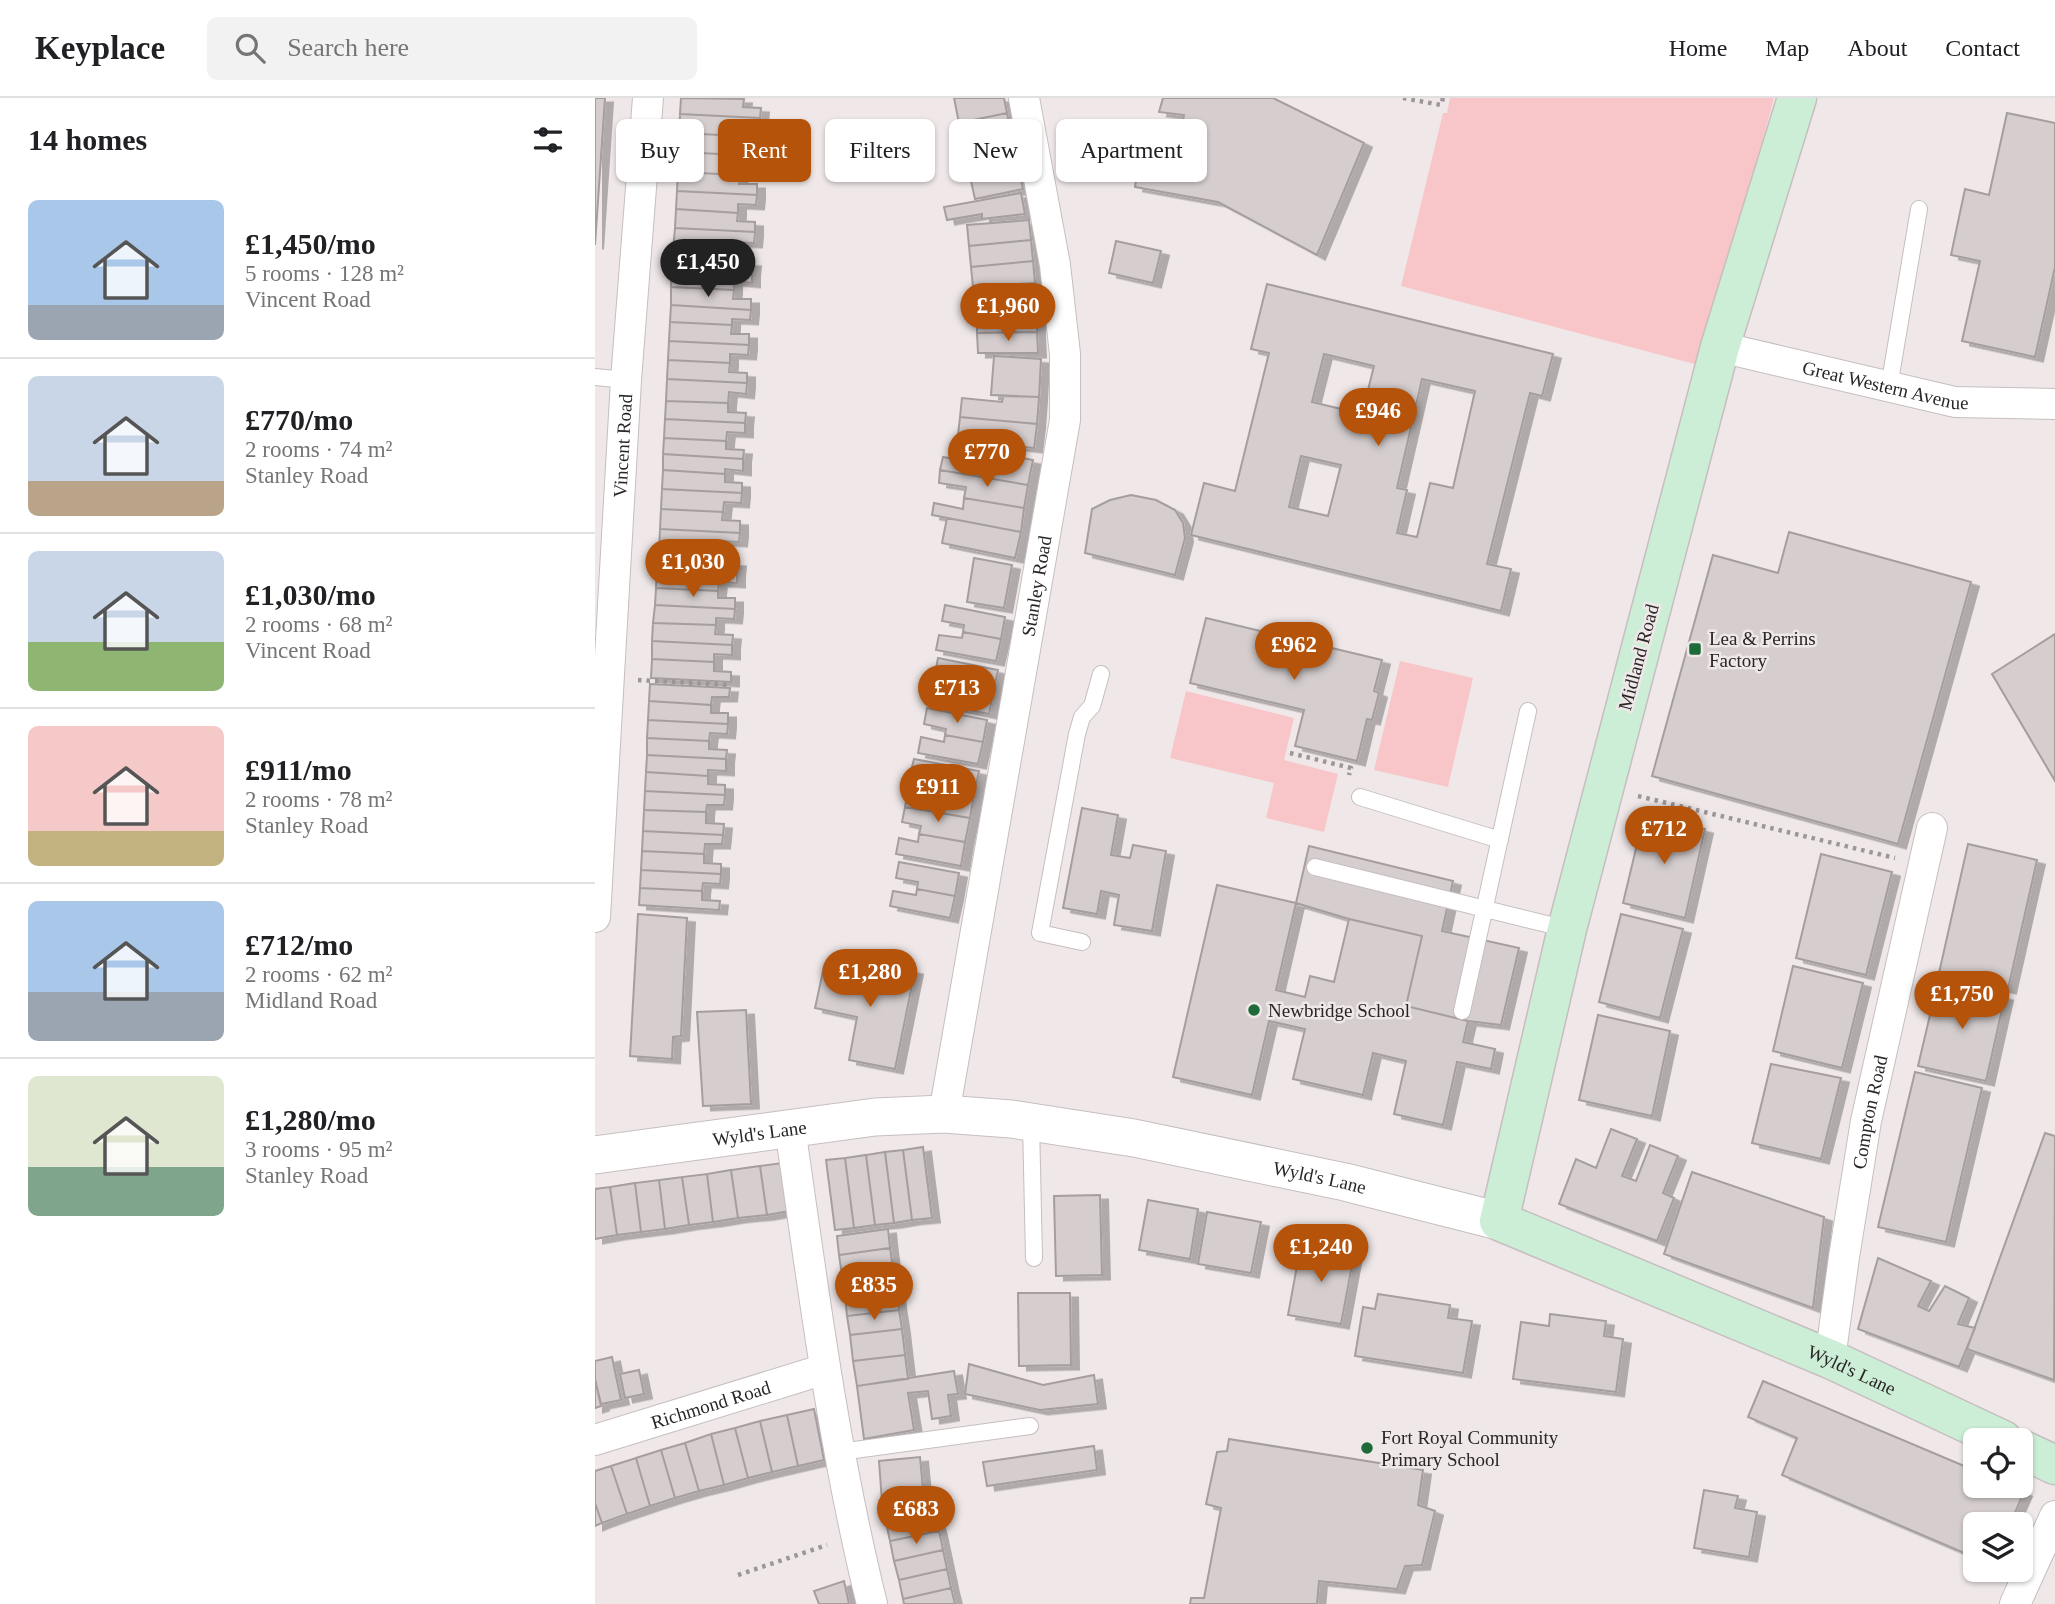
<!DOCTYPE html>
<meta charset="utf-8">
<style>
body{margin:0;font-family:Georgia,serif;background:#f2f2f2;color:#202124;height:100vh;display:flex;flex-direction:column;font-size:26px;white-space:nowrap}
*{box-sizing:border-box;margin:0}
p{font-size:23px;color:#757577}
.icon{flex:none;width:38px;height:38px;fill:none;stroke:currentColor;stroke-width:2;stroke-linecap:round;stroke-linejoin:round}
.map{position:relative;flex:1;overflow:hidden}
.panel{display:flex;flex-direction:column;background:#fff;width:595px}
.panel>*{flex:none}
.hud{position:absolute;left:21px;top:21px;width:665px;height:63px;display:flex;gap:14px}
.controls{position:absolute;left:1368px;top:1330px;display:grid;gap:14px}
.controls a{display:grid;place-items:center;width:70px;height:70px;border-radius:10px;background:#fff;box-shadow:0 2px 5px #0004;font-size:35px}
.price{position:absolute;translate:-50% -60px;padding:0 16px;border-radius:24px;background:#b45309;color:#fff;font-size:23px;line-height:46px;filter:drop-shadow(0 2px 4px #0008)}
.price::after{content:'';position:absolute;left:50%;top:42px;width:21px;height:16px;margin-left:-10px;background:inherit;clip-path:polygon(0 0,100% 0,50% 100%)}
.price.selected{background:#222;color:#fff}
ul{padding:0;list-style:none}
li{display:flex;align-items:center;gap:21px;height:175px;padding:0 28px}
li+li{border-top:2px solid #e0e0e0}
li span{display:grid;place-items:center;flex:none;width:196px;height:140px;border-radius:10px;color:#555}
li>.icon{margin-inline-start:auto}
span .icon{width:84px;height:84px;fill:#fffc;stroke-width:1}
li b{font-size:30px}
h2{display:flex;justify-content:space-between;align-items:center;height:84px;padding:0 28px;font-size:30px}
.chip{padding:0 24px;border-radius:10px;background:#fff;box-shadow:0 2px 5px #0004;font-size:24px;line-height:63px}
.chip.selected{background:#b45309;color:#fff}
header{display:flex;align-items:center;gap:42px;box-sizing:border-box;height:98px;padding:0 35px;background:#fff;border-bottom:2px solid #e0e0e0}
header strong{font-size:33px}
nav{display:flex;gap:38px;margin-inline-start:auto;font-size:24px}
.search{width:490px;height:63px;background:#f2f2f2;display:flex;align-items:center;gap:18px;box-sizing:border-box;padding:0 24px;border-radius:10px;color:#757577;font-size:26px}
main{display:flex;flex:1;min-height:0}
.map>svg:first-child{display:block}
.green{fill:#f8c6c9}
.building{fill:#d6cece;stroke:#a69e9e;stroke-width:2;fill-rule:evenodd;filter:url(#shadow)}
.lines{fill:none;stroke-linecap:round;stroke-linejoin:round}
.service-casing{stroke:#c6bebf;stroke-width:18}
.minor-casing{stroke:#c6bebf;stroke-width:32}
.tertiary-casing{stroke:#c6bebf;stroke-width:39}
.secondary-casing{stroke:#c6bebf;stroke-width:41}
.path{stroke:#9c9696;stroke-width:4.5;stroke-dasharray:3.5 5;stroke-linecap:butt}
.service{stroke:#fff;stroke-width:16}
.minor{stroke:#fff;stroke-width:30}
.tertiary{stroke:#fff;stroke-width:37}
.secondary{stroke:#cceed6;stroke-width:38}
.poi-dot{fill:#1e6a39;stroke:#f0e8e8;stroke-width:2.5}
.labels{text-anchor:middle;stroke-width:5;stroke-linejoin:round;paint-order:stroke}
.street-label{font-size:19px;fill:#292626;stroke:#f0e8e8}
.poi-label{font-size:19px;fill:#292626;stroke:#f0e8e8;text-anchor:start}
</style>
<header>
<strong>Keyplace</strong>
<div class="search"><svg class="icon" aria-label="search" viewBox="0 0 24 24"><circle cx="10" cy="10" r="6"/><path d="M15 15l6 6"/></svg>Search here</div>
<nav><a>Home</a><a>Map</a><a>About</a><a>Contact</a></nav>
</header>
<main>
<section class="panel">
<h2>14 homes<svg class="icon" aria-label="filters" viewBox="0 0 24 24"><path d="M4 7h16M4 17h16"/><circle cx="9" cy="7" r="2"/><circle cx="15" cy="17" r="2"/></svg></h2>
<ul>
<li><span style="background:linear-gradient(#a9c7e8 75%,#9aa5b1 0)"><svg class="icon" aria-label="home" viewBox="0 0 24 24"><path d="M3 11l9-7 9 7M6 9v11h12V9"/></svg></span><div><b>£1,450/mo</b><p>5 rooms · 128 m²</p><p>Vincent Road</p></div></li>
<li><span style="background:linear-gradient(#c9d6e8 75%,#b9a48a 0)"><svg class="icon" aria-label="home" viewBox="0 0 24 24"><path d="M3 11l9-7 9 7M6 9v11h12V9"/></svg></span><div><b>£770/mo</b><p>2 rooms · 74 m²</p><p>Stanley Road</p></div></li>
<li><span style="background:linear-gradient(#c9d6e8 65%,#8fb573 0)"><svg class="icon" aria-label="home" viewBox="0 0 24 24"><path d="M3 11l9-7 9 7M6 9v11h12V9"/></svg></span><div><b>£1,030/mo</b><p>2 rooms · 68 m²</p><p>Vincent Road</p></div></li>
<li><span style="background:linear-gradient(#f6c9c9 75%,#c2b280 0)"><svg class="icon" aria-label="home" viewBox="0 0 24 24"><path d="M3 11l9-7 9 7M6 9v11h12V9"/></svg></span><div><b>£911/mo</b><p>2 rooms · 78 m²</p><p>Stanley Road</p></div></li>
<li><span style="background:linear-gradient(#a9c7e8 65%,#9aa5b1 0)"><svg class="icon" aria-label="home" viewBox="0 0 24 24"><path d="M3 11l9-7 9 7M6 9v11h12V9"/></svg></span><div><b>£712/mo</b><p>2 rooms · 62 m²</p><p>Midland Road</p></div></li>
<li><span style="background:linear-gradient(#dfe7d0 65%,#7fa58c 0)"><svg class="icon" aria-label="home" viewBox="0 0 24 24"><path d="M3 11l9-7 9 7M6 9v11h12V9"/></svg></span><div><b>£1,280/mo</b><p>3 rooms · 95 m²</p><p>Stanley Road</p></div></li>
</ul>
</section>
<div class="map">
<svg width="1460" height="1506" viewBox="0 0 1460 1506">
<defs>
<filter id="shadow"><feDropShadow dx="8" dy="4.5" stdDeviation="0" flood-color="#0004"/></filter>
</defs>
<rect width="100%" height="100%" fill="#f0e8e8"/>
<path class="green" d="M855,0H1179L1107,268L806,188L848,15H852Z
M805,563L878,580L853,689L779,672Z
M591,593L699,620L689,662L743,676L729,734L671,720L679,685L575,660Z"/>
<path class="building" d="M0,0H10L0,147Z
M86,0L149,1L148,9L166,10L165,20L85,16Z
M359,0H409L412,15L364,25Z
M568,0H678L769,45L722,157L623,104L540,89L546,50L581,55L589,17L564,14Z
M412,15L417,40L369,50L364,25Z
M1412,15L1460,25V169L1440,259L1367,243L1385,163L1356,157L1370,91L1394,97Z
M85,16L165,20V30L147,29L146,38L84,35Z
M84,35L146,38V47L164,48V58L84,54Z
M417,40L422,63L374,74L369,50Z
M84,54L164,58L163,68L145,67V77L83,74Z
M422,63L428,91L380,101L374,74Z
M83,74L145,77L144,86H162V97L82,93Z
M82,93L162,97L161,107L143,106V115L81,111Z
M426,95L430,116L387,121V116L352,122L349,109Z
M81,111L143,115L142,123L160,124V134L80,130Z
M434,122L436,142L374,148L372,127Z
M80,130L160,134L159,145L141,144L140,154L78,152Z
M436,142L438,163L376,169L374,148Z
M521,143L566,153L558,185L514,175Z
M78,152L140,154V163L158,164L157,174L77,170Z
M438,163L440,185L378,189L376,169Z
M77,170L157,174V185L139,183V192L76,189Z
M440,185L442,209L379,211L378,189Z
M672,186L958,256L947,298L935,295L892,466L916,471L906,513L596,437L609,385L640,393L674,255L656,251ZM729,256L779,268L767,316L717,304ZM827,281L880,293L858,390L835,385L822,439L802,435L812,392L802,390ZM706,358L746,367L733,418L694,409Z
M76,189L139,192L138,201H156V212L76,207Z
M76,207L156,212L155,222L137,221V227L75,224Z
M442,212V234L382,235V214Z
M75,224L137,227L136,236H154V247L74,243Z
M442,234L443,255H383L382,235Z
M74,243L154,247L153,257L135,256V265L73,262Z
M399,258L446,261L444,299L396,297Z
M73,262L135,265L134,274L152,275V285L72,281Z
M72,281L152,285L151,296L134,294L133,305L71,303Z
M408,298L444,299L442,326L365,319L367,300L407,304Z
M71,303L133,305V314L151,315L150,325L70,321Z
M365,319L442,326L439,350L403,346L404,340L363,337Z
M70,321L150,325V335L132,334L131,343L69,340Z
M69,340L131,343V351L149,352L148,361L68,356Z
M378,351L438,362L433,387L345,372L348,359L376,364Z
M68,356L148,361V373L130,371V376L68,372Z
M68,372L130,376V384L147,385V395L67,391Z
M345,372L433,387L429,410L369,400L371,389L344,385Z
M67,391L147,395L146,405L129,404L128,414L66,411Z
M536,397L561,402L580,412L588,425L590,440L580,477L490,455L497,411L515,402Z
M369,400L429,410L426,434L337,417L339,405L368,411Z
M66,411L128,414L127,422L145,423V435L65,431Z
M352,420L426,434L420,460L347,445Z
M65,431L145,435L144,444L126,443L125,455L64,452Z
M1194,434L1376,484L1303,746L1057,678L1118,457L1183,475Z
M64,452L125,455V463L143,464L142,474L62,470Z
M379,460L417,467L409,510L372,504Z
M62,470L142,474V485L124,484L123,493L61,490Z
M61,490L123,493V500H140V511L60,507Z
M60,507L140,511L139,521L121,520V527L58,525Z
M350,507L410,519L406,541L368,534L369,527L347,523Z
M611,520L787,562L779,593L784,595L777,622L772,621L762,663L700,648L709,612L595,585Z
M58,525L121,527L120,536L138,537L137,547L57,543Z
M368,534L406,541L401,563L341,552L344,537L367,540Z
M1460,536V683L1397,576Z
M57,543L137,547V557L119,556V564L57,561Z
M343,560L403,572L398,595L360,587L362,580L340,576Z
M57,561L119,564V573L136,574V584L56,580Z
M55,586L135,590L134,599H117L116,607L54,603Z
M360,587L398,595L394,616L334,604L337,589L359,593Z
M54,603L116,607V615H133V626L53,622Z
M332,610L392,622L388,644L350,637L351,631L329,626Z
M53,622L133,626L132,636L115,635L114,643L52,640Z
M350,637L388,644L383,666L323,655L326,639L349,644Z
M52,640L114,643V651L132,652L131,661L52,657Z
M52,657L131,661V673L113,672V678L51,674Z
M319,661L384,673L379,697L333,688L334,680L315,677Z
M51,674L113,678V686L130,687V697L50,693Z
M333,688L379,697L375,720L310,709L313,693L332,696Z
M50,693L130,697L129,707H112L111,714L49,712Z
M310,709L375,720L370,744L324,736L326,728L307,724Z
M487,710L523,717L516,757L535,760L538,747L571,753L557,833L519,827L524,797L506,793L502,816L468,810Z
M49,712L111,714V725L129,726L128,737L48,733Z
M1049,717L1110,731L1090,820L1028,805Z
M48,733L128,737L127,746H110L109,756L47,753Z
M324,736L370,744L366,768L301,756L304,740L323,744Z
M1373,746L1442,762L1413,891L1344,875Z
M714,748L858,783L847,833L924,850L906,927L873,923L811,908L827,838L754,821L701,805Z
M47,753L109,756V765L126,766V776L46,772Z
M1226,756L1297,774L1271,877L1201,860Z
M304,764L364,775L360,798L322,791L323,784L301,780Z
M46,772L126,776L125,786L108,785L107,793L45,790Z
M622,787L701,805L681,892L710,899L715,878L739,884L754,821L827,838L811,908L873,923L868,944L900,951L896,971L862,964L848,1027L799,1016L811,963L778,955L768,997L698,981L710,931L674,923L657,997L578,979Z
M45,790L107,793V802L125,803L124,812L44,807Z
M322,791L360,798L355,820L295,808L298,793L321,797Z
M43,816L92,820L86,938L78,939L77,961L35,958Z
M1026,816L1088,831L1065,920L1004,904Z
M274,863L320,872L300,971L254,962L262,919L220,910L229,869L272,878Z
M1198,868L1268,885L1247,970L1178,953Z
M1343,883L1410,898L1391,983L1323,968Z
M151,912L156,1006L108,1008L102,914Z
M1003,917L1075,933L1057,1018L984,1002Z
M1176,966L1246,980L1226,1061L1157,1045Z
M1320,974L1387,990L1351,1144L1283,1129Z
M1016,1031L1042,1041L1027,1078L1041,1083L1055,1047L1083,1058L1068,1095L1079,1100L1062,1143L964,1106L981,1061L1001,1070Z
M1450,1035L1460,1038L1459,1282L1372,1251Z
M328,1049L337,1120L317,1122L308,1052Z
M308,1052L317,1122L299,1125L290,1054Z
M290,1054L299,1125L280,1127L271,1057Z
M271,1057L280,1127L259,1130L250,1060Z
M250,1060L259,1130L240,1132L231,1062Z
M187,1065L194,1113L172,1117L165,1068Z
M165,1068L172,1117L143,1120L136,1072Z
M136,1072L143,1120L118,1124L112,1076Z
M1097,1074L1229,1119L1218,1210L1069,1156Z
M112,1076L118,1124L94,1127L87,1079Z
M87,1079L94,1127L70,1131L64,1082Z
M64,1082L70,1131L46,1134L40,1085Z
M40,1085L46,1134L22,1137L15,1089Z
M15,1089L22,1137L0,1141V1091Z
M505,1097L507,1177L461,1178L459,1098Z
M553,1102L603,1111L595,1161L544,1152Z
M612,1114L666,1124L656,1175L603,1166Z
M293,1131L295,1150L244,1157L242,1138Z
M706,1146L759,1156L746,1226L693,1217Z
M295,1150L298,1171L247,1177L244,1157Z
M1283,1160L1336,1183L1323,1208L1334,1213L1350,1188L1374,1200L1363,1226L1380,1230L1364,1269L1263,1231Z
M298,1171L301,1190L250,1197L247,1177Z
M301,1190L304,1212L252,1218L250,1197Z
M423,1195H475L476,1267L424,1268Z
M783,1196L855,1207L853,1220L877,1223L868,1275L760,1258L768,1209L780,1211Z
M304,1212L307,1231L255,1237L252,1218Z
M955,1216L1011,1223L1009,1238L1028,1241L1021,1294L918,1281L926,1224L954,1228Z
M307,1231L310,1257L258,1263L255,1237Z
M310,1257L313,1281L262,1288L258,1263Z
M17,1259L26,1302L6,1306L0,1281V1263Z
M374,1266L448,1287L499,1277L503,1306L445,1312L370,1296Z
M44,1272L49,1296L30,1300L25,1276Z
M359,1273L363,1296L353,1297L356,1318L337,1321L333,1293L313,1295L319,1332L269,1341L262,1288Z
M0,1281L6,1308L0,1310Z
M1168,1283L1381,1373V1388H1414L1429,1394L1415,1426H1381V1460L1187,1377L1202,1340L1153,1319Z
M219,1311L229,1362L203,1368L192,1317Z
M192,1317L203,1368L177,1374L165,1323Z
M165,1323L177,1374L153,1380L140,1330Z
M140,1330L153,1380L129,1387L116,1336Z
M116,1336L129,1387L104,1393L90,1345Z
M634,1341L828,1372L823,1407L840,1413L827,1467L810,1468L802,1491L724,1483L722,1506H595L596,1500H609L626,1410L611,1406L622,1354L632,1353Z
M90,1345L104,1393L80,1400L66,1352Z
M499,1348L502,1372L392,1388L388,1364Z
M66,1352L80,1400L55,1408L41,1360Z
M325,1359L329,1401L287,1404L284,1363Z
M41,1360L55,1408L32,1416L16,1368Z
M16,1368L32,1416L7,1425L0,1405V1373Z
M1109,1392L1143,1398L1140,1410L1162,1414L1154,1459L1099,1450Z
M0,1405L7,1425L0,1428Z
M339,1414L344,1433L295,1443L291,1424Z
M344,1433L348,1452L299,1463L295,1443Z
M348,1452L352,1471L304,1482L299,1463Z
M352,1471L356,1490L308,1501L304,1482Z
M249,1483L254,1506H224L219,1493Z
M356,1490L360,1506H309L308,1501Z"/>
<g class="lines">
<defs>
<path id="service" d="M0,279L31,282
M1294,289L1324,111
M765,699L905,742
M720,769L972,831
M487,844L445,835L482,636L487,619L497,608L506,576
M867,913L933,613
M436,1024L439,1160
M245,1354L435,1328"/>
<g id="minor">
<path id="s1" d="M1125,249L1360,304L1460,306"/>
<path id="s2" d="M0,819L31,282L53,0"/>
<path id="s3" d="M349,1016L470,322V256L460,167L429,0"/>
<path d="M195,1030C218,1189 238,1349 277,1506"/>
<path id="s4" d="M1235,1261L1249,1159L1271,1023L1337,730"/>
<path id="s5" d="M0,1342L230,1271"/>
<path d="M1420,1506L1460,1418"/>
</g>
<g id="tertiary">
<path id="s6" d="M0,1057L280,1019L349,1016L416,1021L539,1040L750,1084L904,1123"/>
</g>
<g id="secondary">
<path id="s7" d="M1202,0L1125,249L972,831L904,1123L1235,1261L1408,1342"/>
<path d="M1426,1351L1460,1367"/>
</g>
</defs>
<use href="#service" class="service-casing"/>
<use href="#minor" class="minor-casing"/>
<use href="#tertiary" class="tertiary-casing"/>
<use href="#secondary" class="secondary-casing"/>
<path class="path" d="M808,0L846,7L848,0
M43,582L135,587
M695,655L756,670L754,677
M1043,698L1300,760
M143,1477L232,1447"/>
<use href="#service" class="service"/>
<use href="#minor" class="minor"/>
<use href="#tertiary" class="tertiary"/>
<use href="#secondary" class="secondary"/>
</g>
<g class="poi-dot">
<rect x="1093" y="544" width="14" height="14" rx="3.5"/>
<circle cx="659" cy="912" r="7"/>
<circle cx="772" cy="1350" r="7"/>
</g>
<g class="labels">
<g class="street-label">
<text dy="7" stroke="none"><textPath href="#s1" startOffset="170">Great Western Avenue</textPath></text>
<text dy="7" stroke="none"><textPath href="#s2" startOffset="472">Vincent Road</textPath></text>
<text dy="7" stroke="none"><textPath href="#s3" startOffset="536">Stanley Road</textPath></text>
<text transform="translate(1043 559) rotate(-75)" y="7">Midland Road</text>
<text dy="7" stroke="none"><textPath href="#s4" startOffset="250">Compton Road</textPath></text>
<text dy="7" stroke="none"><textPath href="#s6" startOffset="166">Wyld's Lane</textPath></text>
<text dy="7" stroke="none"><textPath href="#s6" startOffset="733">Wyld's Lane</textPath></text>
<text dy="7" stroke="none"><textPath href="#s7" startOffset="1545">Wyld's Lane</textPath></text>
<text dy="7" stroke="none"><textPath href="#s5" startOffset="121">Richmond Road</textPath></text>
</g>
<g class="poi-label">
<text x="1114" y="547">Lea &amp; Perrins<tspan x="1114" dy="22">Factory</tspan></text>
<text x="673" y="919">Newbridge School</text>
<text x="786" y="1346">Fort Royal Community<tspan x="786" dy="22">Primary School</tspan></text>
</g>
</g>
</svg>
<div class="controls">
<a><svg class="icon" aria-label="locate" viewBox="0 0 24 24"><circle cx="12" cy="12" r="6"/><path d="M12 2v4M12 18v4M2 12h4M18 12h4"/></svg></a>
<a><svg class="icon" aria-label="layers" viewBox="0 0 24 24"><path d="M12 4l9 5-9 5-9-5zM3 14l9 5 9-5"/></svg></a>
</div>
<b class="price selected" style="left:113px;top:201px">£1,450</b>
<b class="price" style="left:413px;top:245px">£1,960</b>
<b class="price" style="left:783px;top:350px">£946</b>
<b class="price" style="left:392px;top:391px">£770</b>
<b class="price" style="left:98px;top:501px">£1,030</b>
<b class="price" style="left:699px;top:584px">£962</b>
<b class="price" style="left:362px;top:627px">£713</b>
<b class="price" style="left:343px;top:726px">£911</b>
<b class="price" style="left:1069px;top:768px">£712</b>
<b class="price" style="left:275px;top:911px">£1,280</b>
<b class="price" style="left:1367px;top:933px">£1,750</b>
<b class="price" style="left:726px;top:1186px">£1,240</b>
<b class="price" style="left:279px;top:1224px">£835</b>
<b class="price" style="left:321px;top:1448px">£683</b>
<div class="hud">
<a class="chip">Buy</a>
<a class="chip selected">Rent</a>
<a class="chip">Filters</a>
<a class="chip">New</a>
<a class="chip">Apartment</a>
</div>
</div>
</main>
